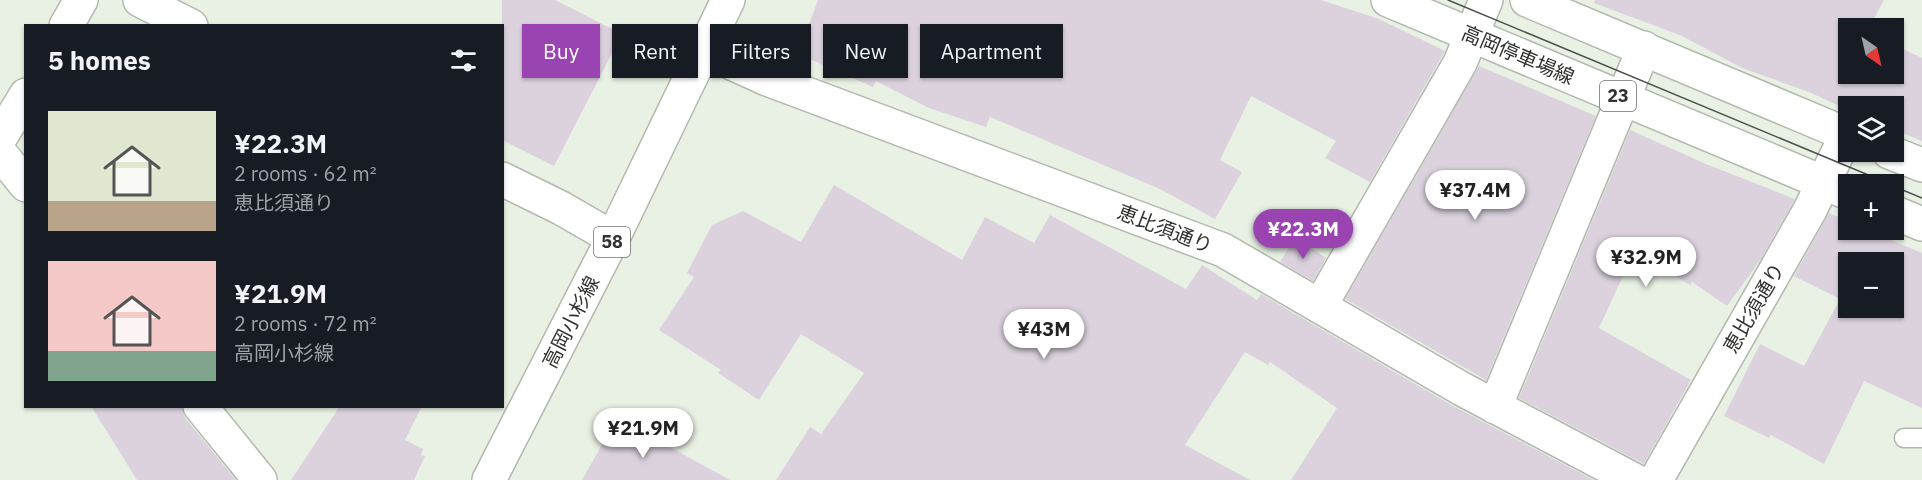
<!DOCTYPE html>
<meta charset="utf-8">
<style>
body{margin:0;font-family:"IBM Plex Sans","Noto Sans JP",sans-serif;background:#242831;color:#f1f3f6;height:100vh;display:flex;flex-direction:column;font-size:22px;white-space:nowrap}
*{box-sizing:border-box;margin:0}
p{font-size:20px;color:#9ea1a6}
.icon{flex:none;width:33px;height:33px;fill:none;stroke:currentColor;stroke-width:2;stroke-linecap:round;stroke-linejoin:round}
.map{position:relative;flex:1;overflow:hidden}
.side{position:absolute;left:24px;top:24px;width:480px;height:384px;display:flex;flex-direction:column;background:#171b24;border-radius:0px;box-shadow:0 2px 4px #0004}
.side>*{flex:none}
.hud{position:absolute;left:522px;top:24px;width:570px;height:54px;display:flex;gap:12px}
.needle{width:39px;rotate:146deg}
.tools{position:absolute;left:1838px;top:18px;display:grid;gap:12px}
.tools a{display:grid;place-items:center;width:66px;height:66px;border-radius:0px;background:#171b24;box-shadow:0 2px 4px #0004;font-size:30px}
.price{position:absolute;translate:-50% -51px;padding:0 14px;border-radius:21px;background:#fff;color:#222;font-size:20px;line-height:39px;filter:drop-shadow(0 2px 3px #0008)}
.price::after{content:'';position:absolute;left:50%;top:36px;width:18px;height:14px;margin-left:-9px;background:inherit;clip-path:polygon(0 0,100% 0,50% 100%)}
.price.current{background:#9a44b2;color:#fff}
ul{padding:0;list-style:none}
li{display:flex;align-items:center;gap:18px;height:150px;padding:0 24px}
li span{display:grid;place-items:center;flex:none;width:168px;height:120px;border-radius:0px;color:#555}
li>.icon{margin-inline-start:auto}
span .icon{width:72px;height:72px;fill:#fffc;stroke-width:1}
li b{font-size:26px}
h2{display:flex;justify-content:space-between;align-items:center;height:72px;padding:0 24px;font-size:26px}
.pill{padding:0 21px;border-radius:0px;background:#171b24;box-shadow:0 2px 4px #0004;font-size:21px;line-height:54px}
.pill.current{background:#9a44b2;color:#fff}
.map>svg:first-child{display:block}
.building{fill:#dbd2de;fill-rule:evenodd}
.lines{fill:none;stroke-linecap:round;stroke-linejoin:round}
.service-casing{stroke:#b1b9ad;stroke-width:21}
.minor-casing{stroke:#b1b9ad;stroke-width:36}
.tertiary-casing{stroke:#b1b9ad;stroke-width:36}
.primary-casing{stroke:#b1b9ad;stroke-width:36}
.service{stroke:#fff;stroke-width:18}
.minor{stroke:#fff;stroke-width:33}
.tertiary{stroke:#fff;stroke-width:33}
.primary{stroke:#fff;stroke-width:33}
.tram{stroke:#4d514c;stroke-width:1.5}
.labels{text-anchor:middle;stroke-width:5;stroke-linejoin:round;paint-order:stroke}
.shield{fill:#fff;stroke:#6d706d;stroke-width:1.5}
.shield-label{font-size:18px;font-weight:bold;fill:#2f322e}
.street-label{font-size:20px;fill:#2f322e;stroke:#fff}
</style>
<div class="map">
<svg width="1922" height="480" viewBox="0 0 1922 480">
<rect width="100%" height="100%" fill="#e9f1e5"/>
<path class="building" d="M502,0H555L622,34L554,166L502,140Z
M818,0H1321L1379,19L1445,51L1370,182L1325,158L1336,141L1251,96L1220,160L1242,172L1215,219L1160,189L990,117L986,127L929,108L876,81L873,87L798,54Z
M1595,0H1884L1869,28H1848V74H1893V44L1922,58V141L1893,129V106H1848V110L1809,92L1742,68L1682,36L1594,3Z
M1479,66L1596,116L1486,380L1345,299Z
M1630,130L1706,164L1795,199L1761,259L1727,306L1692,282L1690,285L1634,252L1599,328L1691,380L1644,464L1519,398Z
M834,185L962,260L985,217L1034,243L1050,215L1186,289L1202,265L1257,300L1261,294L1453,406L1594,480H1291L1337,408L1270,362L1268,365L1245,352L1185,445L1250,480H776L810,427L821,434L864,373L801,334L759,400L718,373L721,370L659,330L694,277L687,273L712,225L743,211L801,242Z
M1829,213L1848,221V230H1867L1922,253V408L1864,381L1824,464L1771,435L1769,438L1724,416L1760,344L1804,366L1840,299L1794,276ZM1848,262H1893V308H1848Z
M1295,238L1326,258L1313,281L1280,262Z
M91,406H182L185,418L236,480H137Z
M340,406H422L405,440L423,449L421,455L425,456L414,480H291Z
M617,418L730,480H582Z"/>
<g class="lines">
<defs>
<path id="service" d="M1904,438H1922"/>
<path id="minor" d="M703,50L767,79L1223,250L1462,389L1634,480
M0,153L26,185
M1320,306L1460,63L1486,0
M200,406L260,480
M1495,407L1644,48
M1656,480L1810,210L1847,134"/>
<path id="tertiary" d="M140,0L191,26
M66,26L81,0
M0,138L26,95
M502,179L561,208L613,238"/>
<path id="primary" d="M1388,0L1848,193
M1527,0L1848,135
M1889,152L1922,165
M1893,212L1922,224
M489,480L613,238L728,0"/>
</defs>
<use href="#service" class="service-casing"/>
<use href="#minor" class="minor-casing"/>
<use href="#tertiary" class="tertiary-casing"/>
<use href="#primary" class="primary-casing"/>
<use href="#service" class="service"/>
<use href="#minor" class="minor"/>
<use href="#tertiary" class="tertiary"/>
<use href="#primary" class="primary"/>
<path class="tram" d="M1448,0L1890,184
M1893,186L1922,198"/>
</g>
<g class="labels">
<g class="shield">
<rect x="1600" y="81" width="36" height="30" rx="4.5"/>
<rect x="594" y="227" width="36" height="30" rx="4.5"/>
</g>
<g class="shield-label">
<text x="1618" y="102">23</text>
<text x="612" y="248">58</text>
</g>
<g class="street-label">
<text transform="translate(1518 55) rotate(23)" y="7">高岡停車場線</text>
<text transform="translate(1165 229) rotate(21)" y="7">恵比須通り</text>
<text transform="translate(1754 308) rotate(-60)" y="7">恵比須通り</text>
<text transform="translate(571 322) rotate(-63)" y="7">高岡小杉線</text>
</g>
</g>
</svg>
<div class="tools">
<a><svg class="needle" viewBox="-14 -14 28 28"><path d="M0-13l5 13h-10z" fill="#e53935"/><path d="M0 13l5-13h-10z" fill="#9ea1a6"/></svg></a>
<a><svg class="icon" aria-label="layers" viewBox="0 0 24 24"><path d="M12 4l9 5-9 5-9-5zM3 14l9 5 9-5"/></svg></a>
<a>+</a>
<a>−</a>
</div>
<b class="price" style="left:1475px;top:221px">¥37.4M</b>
<b class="price current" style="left:1303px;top:260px">¥22.3M</b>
<b class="price" style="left:1646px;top:288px">¥32.9M</b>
<b class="price" style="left:1044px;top:360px">¥43M</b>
<b class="price" style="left:643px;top:459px">¥21.9M</b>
<div class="hud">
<a class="pill current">Buy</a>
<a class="pill">Rent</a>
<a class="pill">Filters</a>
<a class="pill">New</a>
<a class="pill">Apartment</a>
</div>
<section class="side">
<h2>5 homes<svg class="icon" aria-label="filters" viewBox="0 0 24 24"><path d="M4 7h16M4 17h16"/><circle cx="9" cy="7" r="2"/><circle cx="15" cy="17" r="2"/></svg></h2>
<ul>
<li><span style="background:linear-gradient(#dfe7d0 75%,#b9a48a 0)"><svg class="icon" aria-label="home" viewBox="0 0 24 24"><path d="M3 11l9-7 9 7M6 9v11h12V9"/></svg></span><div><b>¥22.3M</b><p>2 rooms · 62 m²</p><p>恵比須通り</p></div></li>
<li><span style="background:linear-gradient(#f6c9c9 75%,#7fa58c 0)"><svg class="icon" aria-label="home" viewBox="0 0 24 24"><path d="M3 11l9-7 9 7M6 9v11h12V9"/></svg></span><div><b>¥21.9M</b><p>2 rooms · 72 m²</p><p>高岡小杉線</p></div></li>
</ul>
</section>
</div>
